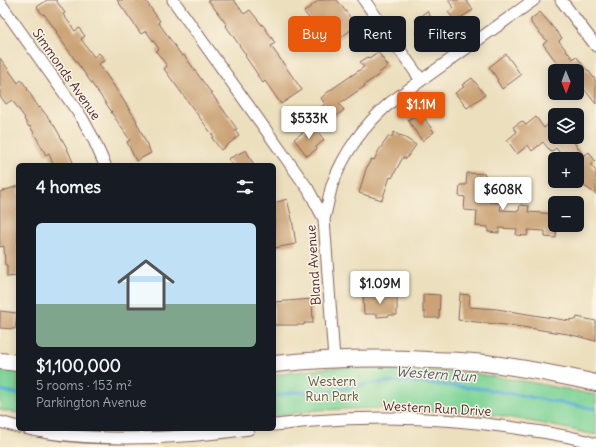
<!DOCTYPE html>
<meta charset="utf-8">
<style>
body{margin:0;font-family:Delius,sans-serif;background:#20242c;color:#f1f3f6;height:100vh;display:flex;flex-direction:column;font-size:15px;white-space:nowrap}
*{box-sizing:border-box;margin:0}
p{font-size:13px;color:#9ea1a6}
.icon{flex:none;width:22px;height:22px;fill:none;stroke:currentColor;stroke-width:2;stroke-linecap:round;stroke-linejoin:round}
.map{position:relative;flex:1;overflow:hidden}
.side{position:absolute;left:16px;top:163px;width:260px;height:268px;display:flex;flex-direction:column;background:#171b24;border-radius:6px;box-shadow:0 2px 10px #0003}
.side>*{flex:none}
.banner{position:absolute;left:288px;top:16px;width:248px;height:36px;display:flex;gap:8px}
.needle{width:26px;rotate:179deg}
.controls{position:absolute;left:548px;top:64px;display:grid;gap:8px}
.controls a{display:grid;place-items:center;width:36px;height:36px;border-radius:6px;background:#171b24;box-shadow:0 2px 10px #0003;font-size:20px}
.price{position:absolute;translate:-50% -34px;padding:0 9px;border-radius:4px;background:#fff;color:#222;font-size:13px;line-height:26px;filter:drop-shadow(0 1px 2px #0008)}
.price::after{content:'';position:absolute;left:50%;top:24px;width:12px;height:9px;margin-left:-6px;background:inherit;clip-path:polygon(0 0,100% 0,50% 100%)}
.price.current{background:#ea580c;color:#fff}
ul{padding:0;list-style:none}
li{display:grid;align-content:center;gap:8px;height:212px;padding:0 20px}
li+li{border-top:1px solid #363941}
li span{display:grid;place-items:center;height:124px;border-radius:6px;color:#555}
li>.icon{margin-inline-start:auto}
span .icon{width:72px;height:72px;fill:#fffc;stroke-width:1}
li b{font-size:17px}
h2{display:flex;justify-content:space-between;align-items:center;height:48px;padding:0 20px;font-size:17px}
.pill{padding:0 14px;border-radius:6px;background:#171b24;box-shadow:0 2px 10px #0003;font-size:14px;line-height:36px}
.pill.current{background:#ea580c;color:#fff}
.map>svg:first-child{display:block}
.green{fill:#7fd498;stroke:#647a62}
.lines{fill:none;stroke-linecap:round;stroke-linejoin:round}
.stream{stroke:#57add3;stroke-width:3.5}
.building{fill:#cba376}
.minor-casing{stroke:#83625e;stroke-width:13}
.secondary-casing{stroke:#83625e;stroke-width:18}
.minor{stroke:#fff;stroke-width:11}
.secondary{stroke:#fff;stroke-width:16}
.labels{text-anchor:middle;stroke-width:3;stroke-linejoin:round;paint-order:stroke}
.street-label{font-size:13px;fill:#4a1f2b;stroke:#fcf5e5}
.park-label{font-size:13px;fill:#5a554c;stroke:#fcf5e5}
.water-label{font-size:14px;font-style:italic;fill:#4f586e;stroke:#fcf5e5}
</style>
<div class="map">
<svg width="596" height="447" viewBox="0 0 596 447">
<rect width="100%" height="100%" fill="#fcf5e5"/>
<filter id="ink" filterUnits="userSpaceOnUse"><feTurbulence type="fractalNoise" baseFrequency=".025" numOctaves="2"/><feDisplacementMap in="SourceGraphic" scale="8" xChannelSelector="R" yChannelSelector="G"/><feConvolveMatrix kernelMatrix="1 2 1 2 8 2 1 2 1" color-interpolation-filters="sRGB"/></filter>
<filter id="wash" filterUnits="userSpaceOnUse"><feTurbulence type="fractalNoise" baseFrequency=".012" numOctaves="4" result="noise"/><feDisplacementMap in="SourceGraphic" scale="16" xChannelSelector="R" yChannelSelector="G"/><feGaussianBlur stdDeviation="0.9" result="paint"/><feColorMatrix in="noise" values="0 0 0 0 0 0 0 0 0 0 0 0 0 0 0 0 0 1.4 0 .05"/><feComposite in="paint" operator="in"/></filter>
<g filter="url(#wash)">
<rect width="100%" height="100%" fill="#ecdfbd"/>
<path class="green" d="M334,367L403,370L470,373L529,382L590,394L596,395V435L554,426L497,415L445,411L379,408L317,410L274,416V375Z
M0,369L18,371V413L0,410Z"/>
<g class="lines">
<path class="stream" d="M0,390L18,394
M274,396L295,392H326L356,386L384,382H413L484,389L596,409"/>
</g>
<g id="blocks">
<path class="building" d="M47,0H56L65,13L63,14L75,31L79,28L85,36L81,39L94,57L99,53L105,60L99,64L118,92L137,121H136L151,153L136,161L127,142L130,140L111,112H112L56,33L57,32L44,14L43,15L37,7Z
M117,0H145L160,21L158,22L182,56L184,55L237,129L235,130L239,136L221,150L212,138L214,137L164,69L167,66L156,51L159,49L146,31L141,34Z
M208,0H234L244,14L250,10L262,25H263L275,43L271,46L302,90L281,104L265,81L263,83L257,75H258L245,56L246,55L226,26L227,25Z
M319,0H337L356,25L351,28L352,29L335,42L322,25L317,28L304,12Z
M448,0H466L473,10L455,21L448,12L454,8Z
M427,11L441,32L424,44L416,33L422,29L415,20Z
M540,12L562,38L559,41L573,59L576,56L587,70H588L596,81V104L584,89L577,93V71H563L543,44L547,41L531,23V19Z
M378,52L388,66L379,73L380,74L364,85L365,86L339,104L344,110L325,125L315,111L325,104L321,98L329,91L364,67L360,62L368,57L369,58Z
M506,54L521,75L502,89L497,81L498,80L489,67Z
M0,58L18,83L21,80L28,89H27L39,108L40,107L54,125L67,148L74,165H53L49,153L46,155L30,126L29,127L24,119L25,118L12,100L6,104L0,96Z
M472,78L485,95L467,108L455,93L464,87L462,85Z
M420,112L434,132L422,141L408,120Z
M536,117L544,128L555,119V137H570L584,156L589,152L595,161L591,165L596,171V194L584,186L577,176V159H564L556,148L551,152L543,142L532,151L528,145L517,154L507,140L517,132L513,127L522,121L526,125Z
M313,125L324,140L316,147L317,149L307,156L294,139Z
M394,132L400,136L401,135L416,145L406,159L403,157L392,178L390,177L382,200L359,193L366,169L371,159L374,160L379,150L389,136L391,138Z
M246,150L254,165H233L228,159Z
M467,173L485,174L484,188H490L489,202L501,203L500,210L519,211L520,205L529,206L528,212L555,214V225H557L556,238L545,237V231L528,230L527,236L516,235L517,229L499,228V233L488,232V227L476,226L477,211L464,210L465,197L459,196L460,185H466Z
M18,186V276L7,277V265H5L4,246L0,247V192Z
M287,199L292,219L296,244L274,248V203Z
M423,294L440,295L439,318H425V312H423Z
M460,294L470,295L469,307L497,309L570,321V319L576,320L577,317L596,321V341L568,334L515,326L458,320Z
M363,295H378V296H397V315H389V316L377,317V314H364Z
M312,299L313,323H304V325H274V302Z
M0,311L17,313L15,329L0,328Z"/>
</g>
</g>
<g filter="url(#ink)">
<use href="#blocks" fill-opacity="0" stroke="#83625e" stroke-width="1"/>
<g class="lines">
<defs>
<path id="minor" d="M173,0L308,189L324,219L334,359
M364,0L392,39L421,80
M561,0L596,46
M0,3L82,118L93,138L105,165
M324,219C327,208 329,196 332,185C344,153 365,124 391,102L534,0
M0,422L18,427
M274,425C287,424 300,422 313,421C384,415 457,418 528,430C551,433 574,437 596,444
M28,429C61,437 95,438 128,438C169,438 209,435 249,429"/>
<path id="secondary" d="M0,361L18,363
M274,364C325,359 377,357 428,360C447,360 467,361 486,363C523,368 560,375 596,383"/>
</defs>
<use href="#minor" class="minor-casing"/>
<use href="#secondary" class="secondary-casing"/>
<use href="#minor" class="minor"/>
<use href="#secondary" class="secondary"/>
</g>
</g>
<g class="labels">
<g class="street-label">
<text transform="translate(67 74) rotate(55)" y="5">Simmonds Avenue</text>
<text transform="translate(313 265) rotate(-94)" y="5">Bland Avenue</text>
<text transform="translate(437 408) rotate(3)" y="5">Western Run Drive</text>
</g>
<g class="park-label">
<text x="332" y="386">Western<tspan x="332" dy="15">Run Park</tspan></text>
</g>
<g class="water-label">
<text transform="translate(436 374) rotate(4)" y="5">Western Run</text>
</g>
</g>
</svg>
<div class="controls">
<a><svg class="needle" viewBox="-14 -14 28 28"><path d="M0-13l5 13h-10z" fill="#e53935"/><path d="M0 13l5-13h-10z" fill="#9ea1a6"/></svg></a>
<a><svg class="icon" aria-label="layers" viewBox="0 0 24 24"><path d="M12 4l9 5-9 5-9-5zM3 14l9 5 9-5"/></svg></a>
<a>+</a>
<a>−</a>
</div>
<b class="price current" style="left:421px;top:126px">$1.1M</b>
<b class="price" style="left:309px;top:140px">$533K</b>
<b class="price" style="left:503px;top:211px">$608K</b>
<b class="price" style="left:380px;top:305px">$1.09M</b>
<div class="banner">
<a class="pill current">Buy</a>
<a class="pill">Rent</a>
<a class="pill">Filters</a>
</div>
<section class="side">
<h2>4 homes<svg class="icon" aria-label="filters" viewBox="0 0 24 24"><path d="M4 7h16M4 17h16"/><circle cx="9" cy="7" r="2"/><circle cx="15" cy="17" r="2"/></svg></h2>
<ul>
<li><span style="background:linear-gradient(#bfe0f5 65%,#7fa58c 0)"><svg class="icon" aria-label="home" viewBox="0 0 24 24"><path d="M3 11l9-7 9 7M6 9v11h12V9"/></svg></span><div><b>$1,100,000</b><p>5 rooms · 153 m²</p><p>Parkington Avenue</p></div></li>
</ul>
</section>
</div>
